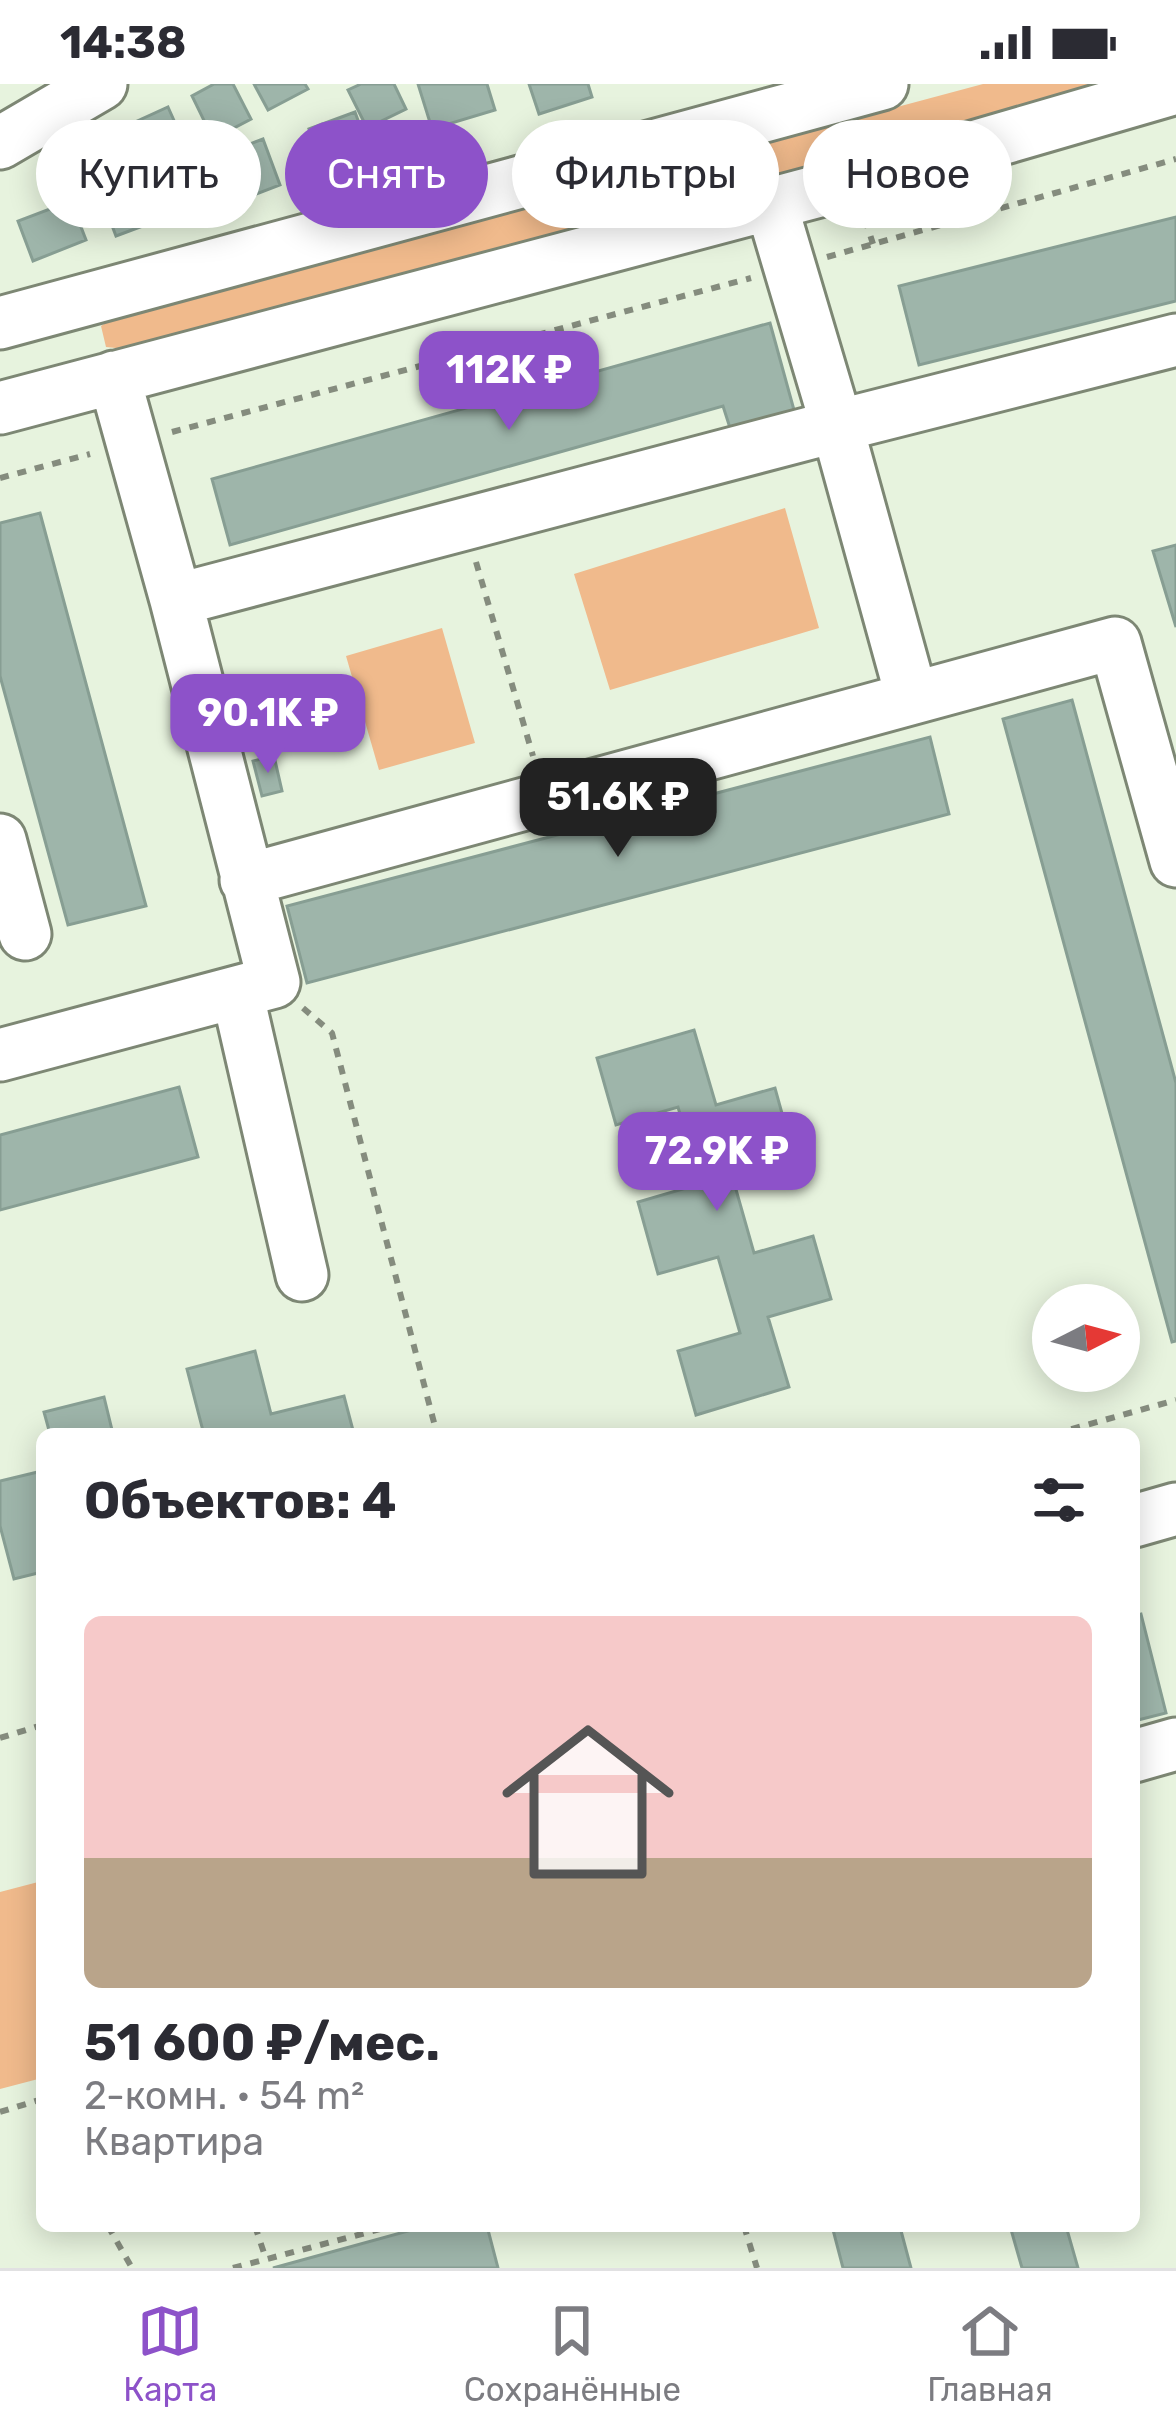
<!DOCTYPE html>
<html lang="ru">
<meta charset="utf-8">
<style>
body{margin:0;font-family:Rubik,sans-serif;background:#f7f7f7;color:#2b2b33;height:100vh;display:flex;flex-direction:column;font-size:45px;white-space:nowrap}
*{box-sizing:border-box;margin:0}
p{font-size:39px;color:#7c7c81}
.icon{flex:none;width:66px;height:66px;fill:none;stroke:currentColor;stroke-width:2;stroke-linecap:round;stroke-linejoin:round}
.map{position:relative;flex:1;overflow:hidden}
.sheet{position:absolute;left:36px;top:1344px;width:1104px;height:804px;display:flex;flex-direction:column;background:#fff;border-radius:18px;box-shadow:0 6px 30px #0003}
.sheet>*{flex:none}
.banner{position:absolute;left:36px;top:36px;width:1104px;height:108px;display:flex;gap:24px}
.needle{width:78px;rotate:84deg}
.fabs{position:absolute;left:1032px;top:1200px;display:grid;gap:24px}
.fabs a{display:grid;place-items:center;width:108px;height:108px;border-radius:50%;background:#fff;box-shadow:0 6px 30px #0003;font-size:60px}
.price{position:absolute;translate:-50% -102px;padding:0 27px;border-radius:24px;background:#8d52c9;color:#fff;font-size:39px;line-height:78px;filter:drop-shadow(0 3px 6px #0008)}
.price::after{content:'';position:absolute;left:50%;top:72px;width:36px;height:27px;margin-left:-18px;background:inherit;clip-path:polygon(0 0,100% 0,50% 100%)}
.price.selected{background:#222;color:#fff}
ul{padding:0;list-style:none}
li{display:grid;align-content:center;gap:24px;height:636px;padding:0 48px}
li+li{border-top:3px solid #e1e1e2}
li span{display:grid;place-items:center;height:372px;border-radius:18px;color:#555}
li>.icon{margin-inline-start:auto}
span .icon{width:216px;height:216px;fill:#fffc;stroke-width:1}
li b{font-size:51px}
h2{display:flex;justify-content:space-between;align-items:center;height:144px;padding:0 48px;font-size:51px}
.pill{padding:0 42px;border-radius:54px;background:#fff;box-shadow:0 6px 30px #0003;font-size:42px;line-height:108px}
.pill.selected{background:#8d52c9;color:#fff}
.status{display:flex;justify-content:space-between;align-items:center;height:84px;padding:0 60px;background:#fff;direction:ltr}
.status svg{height:33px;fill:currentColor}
.tab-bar{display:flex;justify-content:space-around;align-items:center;height:168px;border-top:3px solid #e1e1e2;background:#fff;font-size:33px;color:#7c7c81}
.tab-bar a{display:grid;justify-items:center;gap:6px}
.tab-bar .selected{color:#8d52c9}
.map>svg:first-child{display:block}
.green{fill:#f0ba8c}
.building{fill:#9eb5aa;stroke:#879e93;stroke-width:3}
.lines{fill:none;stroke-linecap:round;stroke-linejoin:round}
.minor-casing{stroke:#7d8774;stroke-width:57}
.path{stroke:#858c7e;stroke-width:6;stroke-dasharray:9 9;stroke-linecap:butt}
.minor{stroke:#fff;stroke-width:51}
</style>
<div class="status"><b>14:38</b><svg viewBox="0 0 49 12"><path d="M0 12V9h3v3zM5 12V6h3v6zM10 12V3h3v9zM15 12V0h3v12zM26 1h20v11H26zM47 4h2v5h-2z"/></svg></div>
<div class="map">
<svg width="1176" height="2184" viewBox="0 0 1176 2184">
<rect width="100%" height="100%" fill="#e7f3de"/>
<path class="green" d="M983,0H1126L126,265L106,263L101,242L116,232Z
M785,424L819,544L610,606L574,490Z
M442,544L475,659L379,686L346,572Z
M42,1797V1994L0,2005V1808Z"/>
<path class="building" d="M214,0H233L251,35L213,55L192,12Z
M254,0H305L308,5L268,26Z
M361,0H394L406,25L367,44L348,6Z
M418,0H487L495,26L432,45Z
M529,0H588L592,13L539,30Z
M168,23L188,68L118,100L98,55Z
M355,28L371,72L326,89L309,45Z
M263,55L280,101L233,119L216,73Z
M149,92L164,134L116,152L100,110Z
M71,117L86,156L33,177L18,137Z
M1176,133V217L919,281L899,202Z
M770,239L794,326L730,344L723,322L230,461L212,395Z
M40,429L146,822L68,841L0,592V439Z
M1176,461V543L1153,467Z
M1072,616L1176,999V1257L1172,1258L1003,635Z
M930,653L949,730L307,899L287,822Z
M274,672L282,707L262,712L253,677Z
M694,946L716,1021L775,1004L793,1069L731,1088L754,1169L813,1152L831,1215L768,1233L789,1303L696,1331L678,1267L740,1249L718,1173L658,1190L638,1118L700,1100L678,1023L616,1041L597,974Z
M179,1003L198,1073L0,1126V1051Z
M255,1267L271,1330L344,1312L354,1350H193L203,1347L187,1285Z
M104,1313L113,1350H50L44,1328Z
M42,1387V1488L14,1495L0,1442V1397Z
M1141,1530L1166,1629L1134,1637V1532Z
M426,2142H487L498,2184H273Z
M832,2142H904L900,2143L911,2184H843Z
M1010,2142H1066L1078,2184H1022Z"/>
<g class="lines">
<defs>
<path id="minor" d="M0,59L101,0
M771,120L837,342L1176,256
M0,239L882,0
M0,324L853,98L1176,4
M176,516L837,342L912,614
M0,756L25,850
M246,796L1115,559L1176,777
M237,908L302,1191
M0,971L274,898L176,516L114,293
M1134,1437L1176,1425
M1134,1672L1176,1660"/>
</defs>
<use href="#minor" class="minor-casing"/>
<path class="path" d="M865,135L873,160
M827,173L1176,75
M172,348L751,194
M0,394L90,370
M476,478L533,672
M303,924L332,949L437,1350
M1054,1350L1176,1316
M0,1654L42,1641
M0,2028L42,2015
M108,2142L132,2184
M255,2142L266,2175
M744,2142L757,2184
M233,2184L392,2142"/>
<use href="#minor" class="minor"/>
</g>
</svg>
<div class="fabs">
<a><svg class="needle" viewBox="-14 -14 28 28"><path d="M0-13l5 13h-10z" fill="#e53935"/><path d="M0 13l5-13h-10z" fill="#7c7c81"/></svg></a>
</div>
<b class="price" style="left:509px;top:349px">112K ₽</b>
<b class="price" style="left:268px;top:692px">90.1K ₽</b>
<b class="price selected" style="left:618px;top:776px">51.6K ₽</b>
<b class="price" style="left:717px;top:1130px">72.9K ₽</b>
<div class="banner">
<a class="pill">Купить</a>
<a class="pill selected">Снять</a>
<a class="pill">Фильтры</a>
<a class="pill">Новое</a>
</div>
<section class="sheet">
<h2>Объектов: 4<svg class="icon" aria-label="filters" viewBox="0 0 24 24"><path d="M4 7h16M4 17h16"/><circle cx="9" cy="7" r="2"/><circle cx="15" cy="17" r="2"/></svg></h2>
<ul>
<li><span style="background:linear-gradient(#f6c9c9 65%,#b9a48a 0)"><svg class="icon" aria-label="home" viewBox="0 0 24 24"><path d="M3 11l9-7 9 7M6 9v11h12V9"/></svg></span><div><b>51 600 ₽/мес.</b><p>2-комн. · 54 m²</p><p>Квартира</p></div></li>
</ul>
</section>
</div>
<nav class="tab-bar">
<a class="selected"><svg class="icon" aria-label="map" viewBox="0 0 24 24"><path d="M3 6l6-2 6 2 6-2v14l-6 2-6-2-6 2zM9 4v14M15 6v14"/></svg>Карта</a>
<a><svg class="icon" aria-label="saved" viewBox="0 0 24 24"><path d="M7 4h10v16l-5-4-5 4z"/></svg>Сохранённые</a>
<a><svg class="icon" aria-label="home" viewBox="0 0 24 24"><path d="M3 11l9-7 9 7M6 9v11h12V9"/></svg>Главная</a>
</nav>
